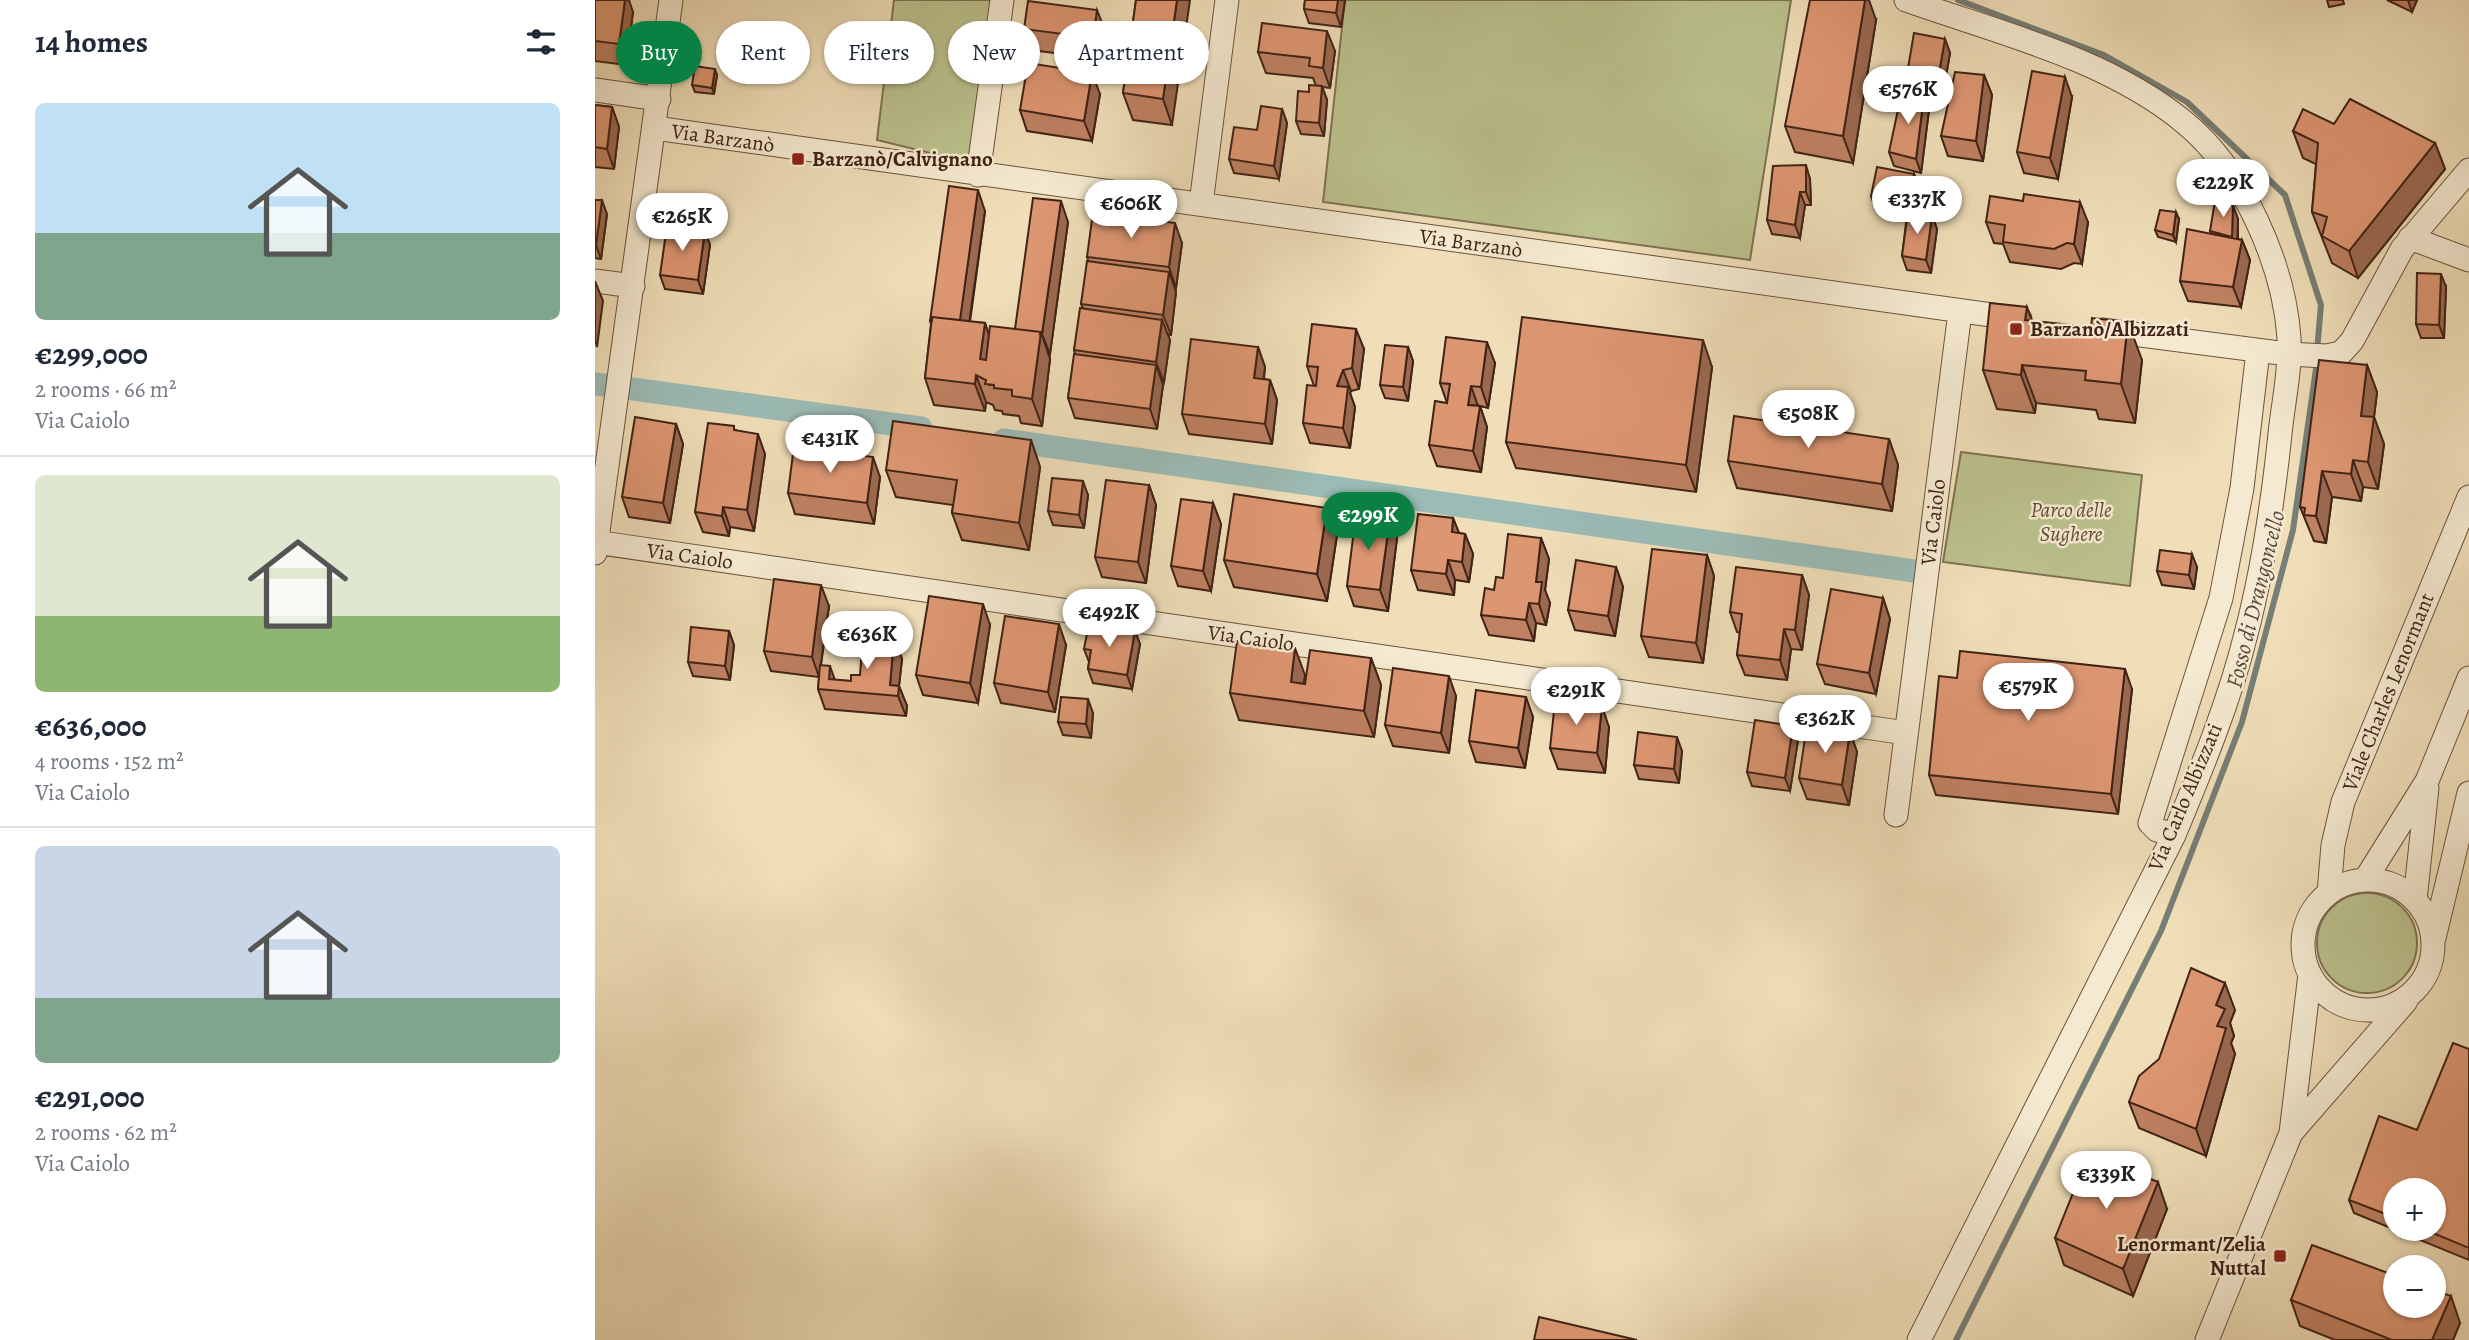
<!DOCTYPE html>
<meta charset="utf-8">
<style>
body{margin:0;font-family:Alegreya,serif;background:#f6f6f7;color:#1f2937;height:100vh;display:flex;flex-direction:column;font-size:26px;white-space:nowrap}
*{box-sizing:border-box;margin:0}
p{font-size:23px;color:#747a83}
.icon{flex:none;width:38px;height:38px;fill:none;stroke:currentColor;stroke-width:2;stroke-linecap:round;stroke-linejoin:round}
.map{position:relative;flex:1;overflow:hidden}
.sheet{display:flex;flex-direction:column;background:#fff;width:595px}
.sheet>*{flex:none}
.banner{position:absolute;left:21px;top:21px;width:665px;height:63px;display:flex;gap:14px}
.controls{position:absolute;left:1788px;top:1178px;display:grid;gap:14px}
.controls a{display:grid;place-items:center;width:63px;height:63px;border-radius:50%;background:#fff;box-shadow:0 2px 5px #0004;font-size:35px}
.price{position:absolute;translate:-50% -60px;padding:0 16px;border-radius:24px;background:#fff;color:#222;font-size:23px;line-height:46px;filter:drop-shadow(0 2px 4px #0008)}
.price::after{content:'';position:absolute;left:50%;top:42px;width:21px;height:16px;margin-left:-10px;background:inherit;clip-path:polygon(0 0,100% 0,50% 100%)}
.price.on{background:#0b8043;color:#fff}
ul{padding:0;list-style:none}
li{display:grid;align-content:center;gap:14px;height:371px;padding:0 35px}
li+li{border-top:2px solid #e0e1e3}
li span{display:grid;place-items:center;height:217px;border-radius:10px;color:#555}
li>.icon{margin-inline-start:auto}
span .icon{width:126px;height:126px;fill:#fffc;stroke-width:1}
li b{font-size:30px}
h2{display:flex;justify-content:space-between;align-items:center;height:84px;padding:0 35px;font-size:30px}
.chip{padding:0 24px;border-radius:32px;background:#fff;box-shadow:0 2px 5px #0004;font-size:24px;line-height:63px}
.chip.on{background:#0b8043;color:#fff}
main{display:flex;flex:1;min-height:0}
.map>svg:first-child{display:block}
.green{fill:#bbc18d;stroke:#7e7252;stroke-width:2}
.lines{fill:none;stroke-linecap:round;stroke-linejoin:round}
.stream{stroke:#777e75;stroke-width:6}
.canal{stroke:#9bbbb5;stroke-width:23}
.minor-casing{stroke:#6c523e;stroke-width:25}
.minor{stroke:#f5ead1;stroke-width:23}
.wall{fill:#be8162;stroke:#412316;stroke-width:2;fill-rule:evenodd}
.shaded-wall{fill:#9b6950;stroke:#412316;stroke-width:2}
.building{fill:#dd9672;stroke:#412316;stroke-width:2}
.poi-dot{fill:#8f2418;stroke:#f5ead1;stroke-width:2.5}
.labels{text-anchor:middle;stroke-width:5;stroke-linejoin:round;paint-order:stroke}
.street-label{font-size:21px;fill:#412316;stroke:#f5ead1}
.poi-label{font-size:21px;font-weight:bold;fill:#412316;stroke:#f5ead1;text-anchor:start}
.park-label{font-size:21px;font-style:italic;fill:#604a34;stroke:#f5ead1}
.water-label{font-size:23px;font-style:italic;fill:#58493e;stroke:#f5ead1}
</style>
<main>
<section class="sheet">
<h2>14 homes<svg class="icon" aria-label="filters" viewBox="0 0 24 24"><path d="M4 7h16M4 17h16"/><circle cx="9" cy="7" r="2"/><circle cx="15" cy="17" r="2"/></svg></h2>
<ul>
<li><span style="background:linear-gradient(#bfe0f5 60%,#7fa58c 0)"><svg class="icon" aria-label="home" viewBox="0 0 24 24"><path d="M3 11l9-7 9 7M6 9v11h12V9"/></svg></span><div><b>€299,000</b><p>2 rooms · 66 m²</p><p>Via Caiolo</p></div></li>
<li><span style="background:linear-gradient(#dfe7d0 65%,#8fb573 0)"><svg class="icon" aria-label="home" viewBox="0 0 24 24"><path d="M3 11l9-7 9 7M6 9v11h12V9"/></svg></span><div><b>€636,000</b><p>4 rooms · 152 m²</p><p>Via Caiolo</p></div></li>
<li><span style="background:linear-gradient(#c9d6e8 70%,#7fa58c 0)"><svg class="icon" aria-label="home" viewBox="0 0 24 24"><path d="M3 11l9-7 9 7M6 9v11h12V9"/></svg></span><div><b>€291,000</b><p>2 rooms · 62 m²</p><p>Via Caiolo</p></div></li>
</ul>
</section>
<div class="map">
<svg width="1874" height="1340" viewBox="0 0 1874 1340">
<rect width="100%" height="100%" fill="#efdeb8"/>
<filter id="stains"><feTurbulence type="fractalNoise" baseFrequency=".00286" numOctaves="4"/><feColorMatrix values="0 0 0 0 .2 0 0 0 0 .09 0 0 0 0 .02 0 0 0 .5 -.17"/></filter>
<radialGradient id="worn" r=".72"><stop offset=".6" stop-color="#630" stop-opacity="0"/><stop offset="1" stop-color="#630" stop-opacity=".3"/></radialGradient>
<path class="green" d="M299,0H399L378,154L364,160L282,140Z
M750,0H1196L1155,260L728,202Z
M1366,452L1547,475L1535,586L1348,562Z
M1722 943a50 50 0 1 1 100 0a50 50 0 1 1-100 0Z"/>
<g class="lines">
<path class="stream" d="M1363,0L1509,55L1592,102L1690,195L1726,305L1722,351
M1361,1340L1566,931L1647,722L1698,530L1722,362"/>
<path class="canal" d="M0,384L326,428
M409,440L1319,571"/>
<defs>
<path id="minor" d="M1311,0C1404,33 1511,58 1589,122C1647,169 1689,264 1694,338C1696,369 1688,403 1685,434C1678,501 1668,569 1651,634C1634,703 1606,770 1579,835L1324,1340
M0,90L64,99
M60,128L1425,319
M383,175L407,0
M606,204L632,0
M1815,238L1874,260
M0,281L38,286
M1507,330L1693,354L1731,356L1746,353L1757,341L1807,249L1874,170
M0,542L1311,733
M0,553L76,0
M1301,815L1365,312
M1579,835L1562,830L1555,823L1626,598L1647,488L1663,351
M1770,880L1832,781L1874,678
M1708 945a65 65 0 1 1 130 0a65 65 0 1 1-130 0Z
M1734,893L1738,845L1748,802L1874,497
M1820,900L1832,788
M1839,938L1874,793
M1696,1133L1811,1001
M1612,1340L1696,1133L1715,974"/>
</defs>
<use href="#minor" class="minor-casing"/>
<use href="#minor" class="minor"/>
</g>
<path class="wall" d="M0,0L38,12L31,65L0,61Z
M541,0L577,125L538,120L528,93Z
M710,0H750L746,27L714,23L709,9Z
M1732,0H1748L1749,4L1734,7Z
M1792,0H1822L1817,12Z
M1281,20L1258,163L1200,152L1190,126Z
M429,29L510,30L506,59L436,50Z
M1350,39L1355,53L1348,93L1317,87L1312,74Z
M740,51L735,88L727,87L732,100L729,136L706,134L701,121L721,86L718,78L671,73L663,52Z
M122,75L119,94L100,92L97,85Z
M1389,75L1397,95L1388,161L1353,156L1346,136Z
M505,94L497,141L432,131L425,110Z
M1329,96L1334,110L1326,173L1299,166L1294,152Z
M1477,97L1463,179L1429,173L1422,152Z
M0,105L17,107L24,127L19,169L0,167Z
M687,109L692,123L684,179L639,173L634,159L662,130Z
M1739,124L1840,143L1850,169L1763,278L1737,263L1717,212L1721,164L1708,158L1698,131Z
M1319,174L1324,187L1319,213L1337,216L1342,229L1336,273L1312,270L1307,256L1312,215L1281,210L1276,196Z
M1215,179L1216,205H1210L1205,238L1177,234L1172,220Z
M0,200L12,214L6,259L0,258Z
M390,211L375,322L390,323L394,335L420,329L473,222L455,354H454L455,359L447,426L426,423L424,416L408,414L407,411L400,410L398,405L391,402L390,411L339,405L330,378L336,324L335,321Z
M1584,219L1581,242L1563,237L1560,230Z
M1643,219V239L1647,240L1655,260L1646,307L1593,301L1585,281L1616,234L1615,231Z
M1391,222H1493L1487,264L1479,263L1466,269L1415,262L1408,244L1399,243Z
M110,231L115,245L108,294L70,289L65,275Z
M587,243L581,288L580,287L581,292L576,335L573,334L575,340L569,382H567L568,385L562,429L480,418L473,398L480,354L479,350L488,308L486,304L494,262L492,257Z
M1851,287L1849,338H1826L1821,324Z
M1437,321L1547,360L1540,423L1504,419L1501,410L1441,403L1440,413L1402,409L1388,370Z
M663,347L670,367L669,379L675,380L682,400L677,444L594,434L587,414Z
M813,347L818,361L813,401L790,398L785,385Z
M769,349L764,389L756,391L755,393L760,407L755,448L715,443L708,423L719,386L712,366Z
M900,363L893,408L885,406L892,427L886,472L842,466L834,445L852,403L845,383Z
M1772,365L1782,392L1779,417L1789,444L1783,489L1768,487L1766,501L1737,497L1731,543L1719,541L1705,507Z
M1117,367L1101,492L921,468L911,442Z
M81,424L88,444L75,523L34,517L27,497Z
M141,430L170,454L159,531L135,527L134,536L108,532L100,512Z
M1294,439L1303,465L1297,511L1142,488L1133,461Z
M436,440L445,467L434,550L367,540L357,513L358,505L301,497L291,470Z
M285,477L279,524L200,514L193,493Z
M554,485L561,505L551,583L507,577L500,557Z
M493,495L489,528L458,525L453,511Z
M618,503L626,524L616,591L583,586L576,566Z
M732,508L742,535L732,601L639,587L629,560Z
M858,518L864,533L870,534L878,554L874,582L860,580L859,595L823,590L816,570Z
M802,538L793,611L759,606L752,586Z
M946,538L954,559L950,590L955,603L951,625L941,623L939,641L894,635L886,615L899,590L908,578Z
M1112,555L1119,576L1108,663L1054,657L1046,636Z
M1021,567L1028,587L1020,636L980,630L973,610Z
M1602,567L1599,589L1567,585L1562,571Z
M1207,575L1214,595L1207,650L1196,649L1192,680L1150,675L1142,655L1145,633L1142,632L1135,612Z
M1288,598L1295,619L1281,694L1230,684L1222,664Z
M234,606L226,665L240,680L256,681L265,675L299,639L307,659L304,686L312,706L311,716L230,709L223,689L224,677L176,671L169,651Z
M395,625L383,703L328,695L321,675Z
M134,631L139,645L135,680L98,676L93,662Z
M540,631L545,644L537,689L498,683L493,669L494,662L489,649Z
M471,645L460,712L406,703L399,683Z
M776,658L786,685L779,737L644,720L635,693L710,675L709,683Z
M1362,678L1537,689L1523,814L1341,795L1334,775Z
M861,696L854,753L798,746L790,725Z
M498,713L496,738L468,735L463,722Z
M938,717L930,768L881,762L874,741Z
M1198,726L1203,740L1195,791L1157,786L1152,772Z
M1014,727L1010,773L963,769L955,748Z
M1255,732L1262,752L1254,805L1212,799L1204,778Z
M1087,751L1084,783L1044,779L1039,765Z
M1640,1010L1635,1023L1639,1036L1636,1043L1640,1054L1611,1156L1544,1128L1534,1102Z
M1874,1049V1260L1759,1213L1754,1200L1822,1130ZM1801,1190L1839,1228H1801Z
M1572,1209L1538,1296L1469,1265L1460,1238Z
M1696,1300L1865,1323L1858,1340H1740L1705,1326Z"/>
<path class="shaded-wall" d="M30,0H34L38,12L31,65L24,44Z
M582,0H595L577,125L568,99Z
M743,0H750L746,27L741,13Z
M1270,0H1274L1281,20L1258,163L1248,136Z
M1813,0H1822L1817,12Z
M502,10L510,30L506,59L498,38Z
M732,31L740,51L735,88L728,68Z
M1350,39L1355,53L1348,93L1343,79Z
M120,69L122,75L119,94L117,88Z
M497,73L505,94L497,141L489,121Z
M1389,75L1397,95L1388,161L1381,141Z
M1470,77L1477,97L1463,179L1455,158Z
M727,86L732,100L729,136L724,123Z
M1329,96L1334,110L1326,173L1321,159Z
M17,107L24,127L19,169L12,149Z
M687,109L692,123L684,179L679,166Z
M1840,143L1850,169L1763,278L1754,251Z
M1211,165L1215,179L1216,205L1211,192Z
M1319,174L1324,187L1318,216L1314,203Z
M383,190L390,211L371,345L364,325Z
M1205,192L1210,205L1205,238L1200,225Z
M7,200L12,214L6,259L1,245Z
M466,201L473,222L455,354L447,334Z
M1485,202L1493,222L1487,264L1479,244Z
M1638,205L1643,219L1642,250L1637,237Z
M1581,212L1584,219L1581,242L1578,235Z
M1337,216L1342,229L1336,273L1331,260Z
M580,223L587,243L581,288L574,267Z
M110,231L115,245L108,294L103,280Z
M1647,240L1655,260L1646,307L1638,287Z
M574,272L581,292L576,335L568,315Z
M1846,274L1851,287L1849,338L1844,325Z
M0,281L8,301L2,347L0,340Z
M1432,307L1446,345L1430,320Z
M567,320L575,340L569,382L561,362Z
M1533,322L1547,360L1540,423L1526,384Z
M390,323L399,350L395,386L385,359Z
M761,329L769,349L764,389L757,368Z
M446,332L455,359L447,426L437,399Z
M1108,340L1117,367L1101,492L1091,465Z
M892,342L900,363L893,408L886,387Z
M663,347L670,367L666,398L659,378Z
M813,347L818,361L813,401L808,387Z
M561,365L568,385L562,429L555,409Z
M1427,365L1441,403L1440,413L1426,375Z
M1772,365L1782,392L1779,417L1789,444L1783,489L1773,462L1766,416Z
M748,370L756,391L755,393L760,407L755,448L748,428L742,386Z
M381,375L391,402L390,411L380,384Z
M675,380L682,400L677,444L670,424Z
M876,386L883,406L873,405Z
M885,406L892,427L886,472L878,451Z
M81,424L88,444L75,523L68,503Z
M163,434L170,454L159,531L152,510Z
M1294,439L1303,465L1297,511L1287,484Z
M436,440L445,467L434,550L424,523Z
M278,457L285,477L279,524L272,503Z
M1758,460L1768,487L1766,501L1756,474Z
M1727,471L1737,497L1731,543L1721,516Z
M488,481L493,495L489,528L484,515Z
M554,485L561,505L551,583L543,562Z
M618,503L626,524L616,591L608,571Z
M128,507L135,527L134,536L127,516Z
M732,508L742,535L732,601L722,574Z
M795,518L802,538L793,611L785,590Z
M858,518L866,538L857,532Z
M870,534L878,554L874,582L867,562Z
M946,538L954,559L950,590L955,603L951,625L944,604L941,582Z
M1597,554L1602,567L1599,589L1594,575Z
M1112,555L1119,576L1108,663L1101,643Z
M853,560L860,580L859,595L851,574Z
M1021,567L1028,587L1020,636L1013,616Z
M1207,575L1214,595L1207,650L1200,630Z
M226,585L234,606L224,677L217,657Z
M1288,598L1295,619L1281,694L1274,673Z
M934,603L941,623L939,641L931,620Z
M388,604L395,625L383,703L375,683Z
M464,624L471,645L460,712L453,692Z
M1189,629L1196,649L1192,680L1185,660Z
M134,631L139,645L135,680L130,666Z
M540,631L545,644L537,689L532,675Z
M299,639L307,659L304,686L312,706L311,716L303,696L295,685Z
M700,648L710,675L706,702L696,682Z
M776,658L786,685L779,737L769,711Z
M235,666L242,686L234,679Z
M1530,669L1537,689L1523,814L1516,794Z
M854,676L861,696L854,753L846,733Z
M931,697L938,717L930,768L923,748Z
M493,699L498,713L496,738L491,724Z
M1007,706L1014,727L1010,773L1002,753Z
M1198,726L1203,740L1195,791L1190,778Z
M1255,732L1262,752L1254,805L1247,785Z
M1082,737L1087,751L1084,783L1079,769Z
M1630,983L1640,1010L1635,1023L1639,1036L1636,1043L1640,1054L1611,1156L1601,1129L1622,1026L1621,1005Z
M1563,1182L1572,1209L1538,1296L1528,1269Z
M1856,1296L1865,1323L1858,1340H1837Z"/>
<path class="building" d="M0,0H30L24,44L0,41Z
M541,0H582L568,99L528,93Z
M710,0H743L741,13L709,9Z
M1215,0H1270L1248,136L1190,126Z
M433,1L502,10L498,38L429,29Z
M667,23L732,31L728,68L714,66L715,58L663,52Z
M1319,33L1350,39L1343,79L1312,74Z
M433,63L497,73L489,121L425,110Z
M100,66L120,69L117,88L97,85Z
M1437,71L1470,77L1455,158L1422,152Z
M1360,72L1389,75L1381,141L1346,136Z
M714,85L727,86L724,123L701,121L703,91L714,92Z
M1307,91L1329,96L1321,159L1294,152Z
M1755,99L1840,143L1754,251L1727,236L1732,217L1717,212L1723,143L1698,131L1708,109L1739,124Z
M0,105L17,107L12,149L0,147Z
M666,106L687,109L679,166L634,159L639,127L662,130Z
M1211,165V192H1205L1200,225L1172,220L1178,166Z
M1282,167L1319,174L1314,203L1276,196Z
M354,186L383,190L365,320L337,317V321H335Z
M1429,194L1485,202L1479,244L1472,243L1459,249L1408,242L1410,225L1391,222L1395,196L1428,201Z
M438,198L466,201L447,334H445L446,332L420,329Z
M0,200H7L1,245H0Z
M1620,201L1638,205L1637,237L1615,231Z
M1565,210L1581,212L1578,235L1560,230Z
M498,212L580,223L574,267L492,257Z
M1313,212L1337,216L1331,260L1307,256Z
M72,226L110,231L103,280L65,275Z
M1592,229L1647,240L1638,287L1585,281Z
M492,261L574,272L568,315L486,304Z
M1822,273L1846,274L1844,325L1821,324Z
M1395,303L1432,307L1430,320L1496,327L1497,318L1533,322L1526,384L1490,380L1491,371L1427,365L1426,375L1388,370Z
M485,308L567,320L561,362L479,350Z
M337,317L390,323L385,359L391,360L395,326L446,332L437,399L417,396V390L399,388V385L390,384L391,380L381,375L380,384L330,378Z
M927,317L1108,340L1091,465L911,442Z
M717,324L761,329L757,368L748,370L742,386L753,387L748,428L708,423L712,385L721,386L723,367L712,366Z
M851,337L892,342L886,387L876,386L873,405L885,406L878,451L834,445L840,401L852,403L855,384L845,383Z
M596,339L663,347L659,378L675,380L670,424L587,414Z
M790,345L813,347L808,387L785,385Z
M479,354L561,365L555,409L473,398Z
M1724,360L1772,365L1766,416L1779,417L1773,462L1758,460L1756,474L1727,471L1721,516L1709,515L1710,508L1705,507Z
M1139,416L1294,439L1287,484L1133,461Z
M40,417L81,424L68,503L27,497Z
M298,421L436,440L424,523L357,513L362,480L291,470Z
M113,423L139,426V430L163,434L152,510L128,507L127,516L100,512Z
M199,446L278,457L272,503L193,493Z
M457,478L488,481L484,515L453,511Z
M511,480L554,485L543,562L500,557Z
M639,494L732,508L722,574L629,560Z
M586,499L618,503L608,571L576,566Z
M761,514L795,518L785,590L752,586Z
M823,514L858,518L857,532L870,534L867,562L853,560L851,574L816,570Z
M913,534L946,538L941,582H947L944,604L934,603L931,620L886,615L890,588L899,590L901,577L908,578Z
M1057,549L1112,555L1101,643L1046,636Z
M1565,550L1597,554L1594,575L1562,571Z
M981,560L1021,567L1013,616L973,610Z
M1141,567L1207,575L1200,630L1189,629L1185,660L1142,655L1147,614L1135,612Z
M179,579L226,585L217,657L169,651Z
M1236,589L1288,598L1274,673L1222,664Z
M334,596L388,604L375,683L321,675Z
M410,616L464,624L453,692L399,683Z
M494,623L540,631L532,675L493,669L496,650L489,649Z
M96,627L134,631L130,666L93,662Z
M268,636L299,639L295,685L304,686L303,696L223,689L225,665L235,666L234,679L256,681V675H265Z
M642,641L700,648L696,682L710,684L715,650L776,658L769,711L635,693Z
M1365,651L1530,669L1516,794L1334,775L1344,676L1362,678Z
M798,668L854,676L846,733L790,725Z
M881,690L931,697L923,748L874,741Z
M466,697L493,699L491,724L463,722Z
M960,702L1007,706L1002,753L955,748Z
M1160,720L1198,726L1190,778L1152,772Z
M1212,725L1255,732L1247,785L1204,778Z
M1043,732L1082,737L1079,769L1039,765Z
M1596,968L1630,983L1621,1005L1630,1009L1622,1026L1631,1028L1601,1129L1534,1102L1544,1076L1564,1059Z
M1858,1043L1874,1049V1248L1826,1228H1839V1190H1801V1218L1754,1200L1784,1116L1822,1130Z
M1494,1153L1563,1182L1528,1269L1460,1238Z
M1717,1245L1801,1276V1306H1839V1290L1856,1296L1837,1340H1797L1696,1300Z
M944,1317L1042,1340H939Z"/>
<g class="poi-dot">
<rect x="196" y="152" width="14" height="14" rx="3.5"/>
<rect x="1414" y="322" width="14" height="14" rx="3.5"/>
<rect x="1678" y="1249" width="14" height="14" rx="3.5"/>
</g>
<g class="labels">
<g class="street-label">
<text transform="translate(128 138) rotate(8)" y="7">Via Barzanò</text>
<text transform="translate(876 243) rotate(8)" y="7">Via Barzanò</text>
<text transform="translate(1338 522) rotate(-83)" y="7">Via Caiolo</text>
<text transform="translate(95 556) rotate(8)" y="7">Via Caiolo</text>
<text transform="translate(656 638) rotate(8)" y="7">Via Caiolo</text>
<text transform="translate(1793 692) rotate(-68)" y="7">Viale Charles Lenormant</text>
<text transform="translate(1590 797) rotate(-67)" y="7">Via Carlo Albizzati</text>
</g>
<g class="poi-label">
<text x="217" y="166">Barzanò/Calvignano</text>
<text x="1435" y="336">Barzanò/Albizzati</text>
<text x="1671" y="1251" text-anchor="end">Lenormant/Zelia<tspan x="1671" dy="24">Nuttal</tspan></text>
</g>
<g class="park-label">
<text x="1476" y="517">Parco delle<tspan x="1476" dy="24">Sughere</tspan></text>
</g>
<g class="water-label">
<text transform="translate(1660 599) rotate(-76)" y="8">Fosso di Drangoncello</text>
</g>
</g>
<rect width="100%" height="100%" filter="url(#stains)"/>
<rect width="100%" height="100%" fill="url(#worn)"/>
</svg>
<div class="controls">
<a>+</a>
<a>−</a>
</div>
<b class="price" style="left:1313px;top:126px">€576K</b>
<b class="price" style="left:1628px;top:219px">€229K</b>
<b class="price" style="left:1322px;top:236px">€337K</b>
<b class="price" style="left:536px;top:240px">€606K</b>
<b class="price" style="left:87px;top:253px">€265K</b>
<b class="price" style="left:1213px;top:450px">€508K</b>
<b class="price" style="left:235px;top:475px">€431K</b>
<b class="price on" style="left:773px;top:552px">€299K</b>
<b class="price" style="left:514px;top:649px">€492K</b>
<b class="price" style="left:272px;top:671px">€636K</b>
<b class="price" style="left:1433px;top:723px">€579K</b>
<b class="price" style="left:981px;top:727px">€291K</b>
<b class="price" style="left:1230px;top:755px">€362K</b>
<b class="price" style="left:1511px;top:1211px">€339K</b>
<div class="banner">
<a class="chip on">Buy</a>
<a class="chip">Rent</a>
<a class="chip">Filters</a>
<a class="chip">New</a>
<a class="chip">Apartment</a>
</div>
</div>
</main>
